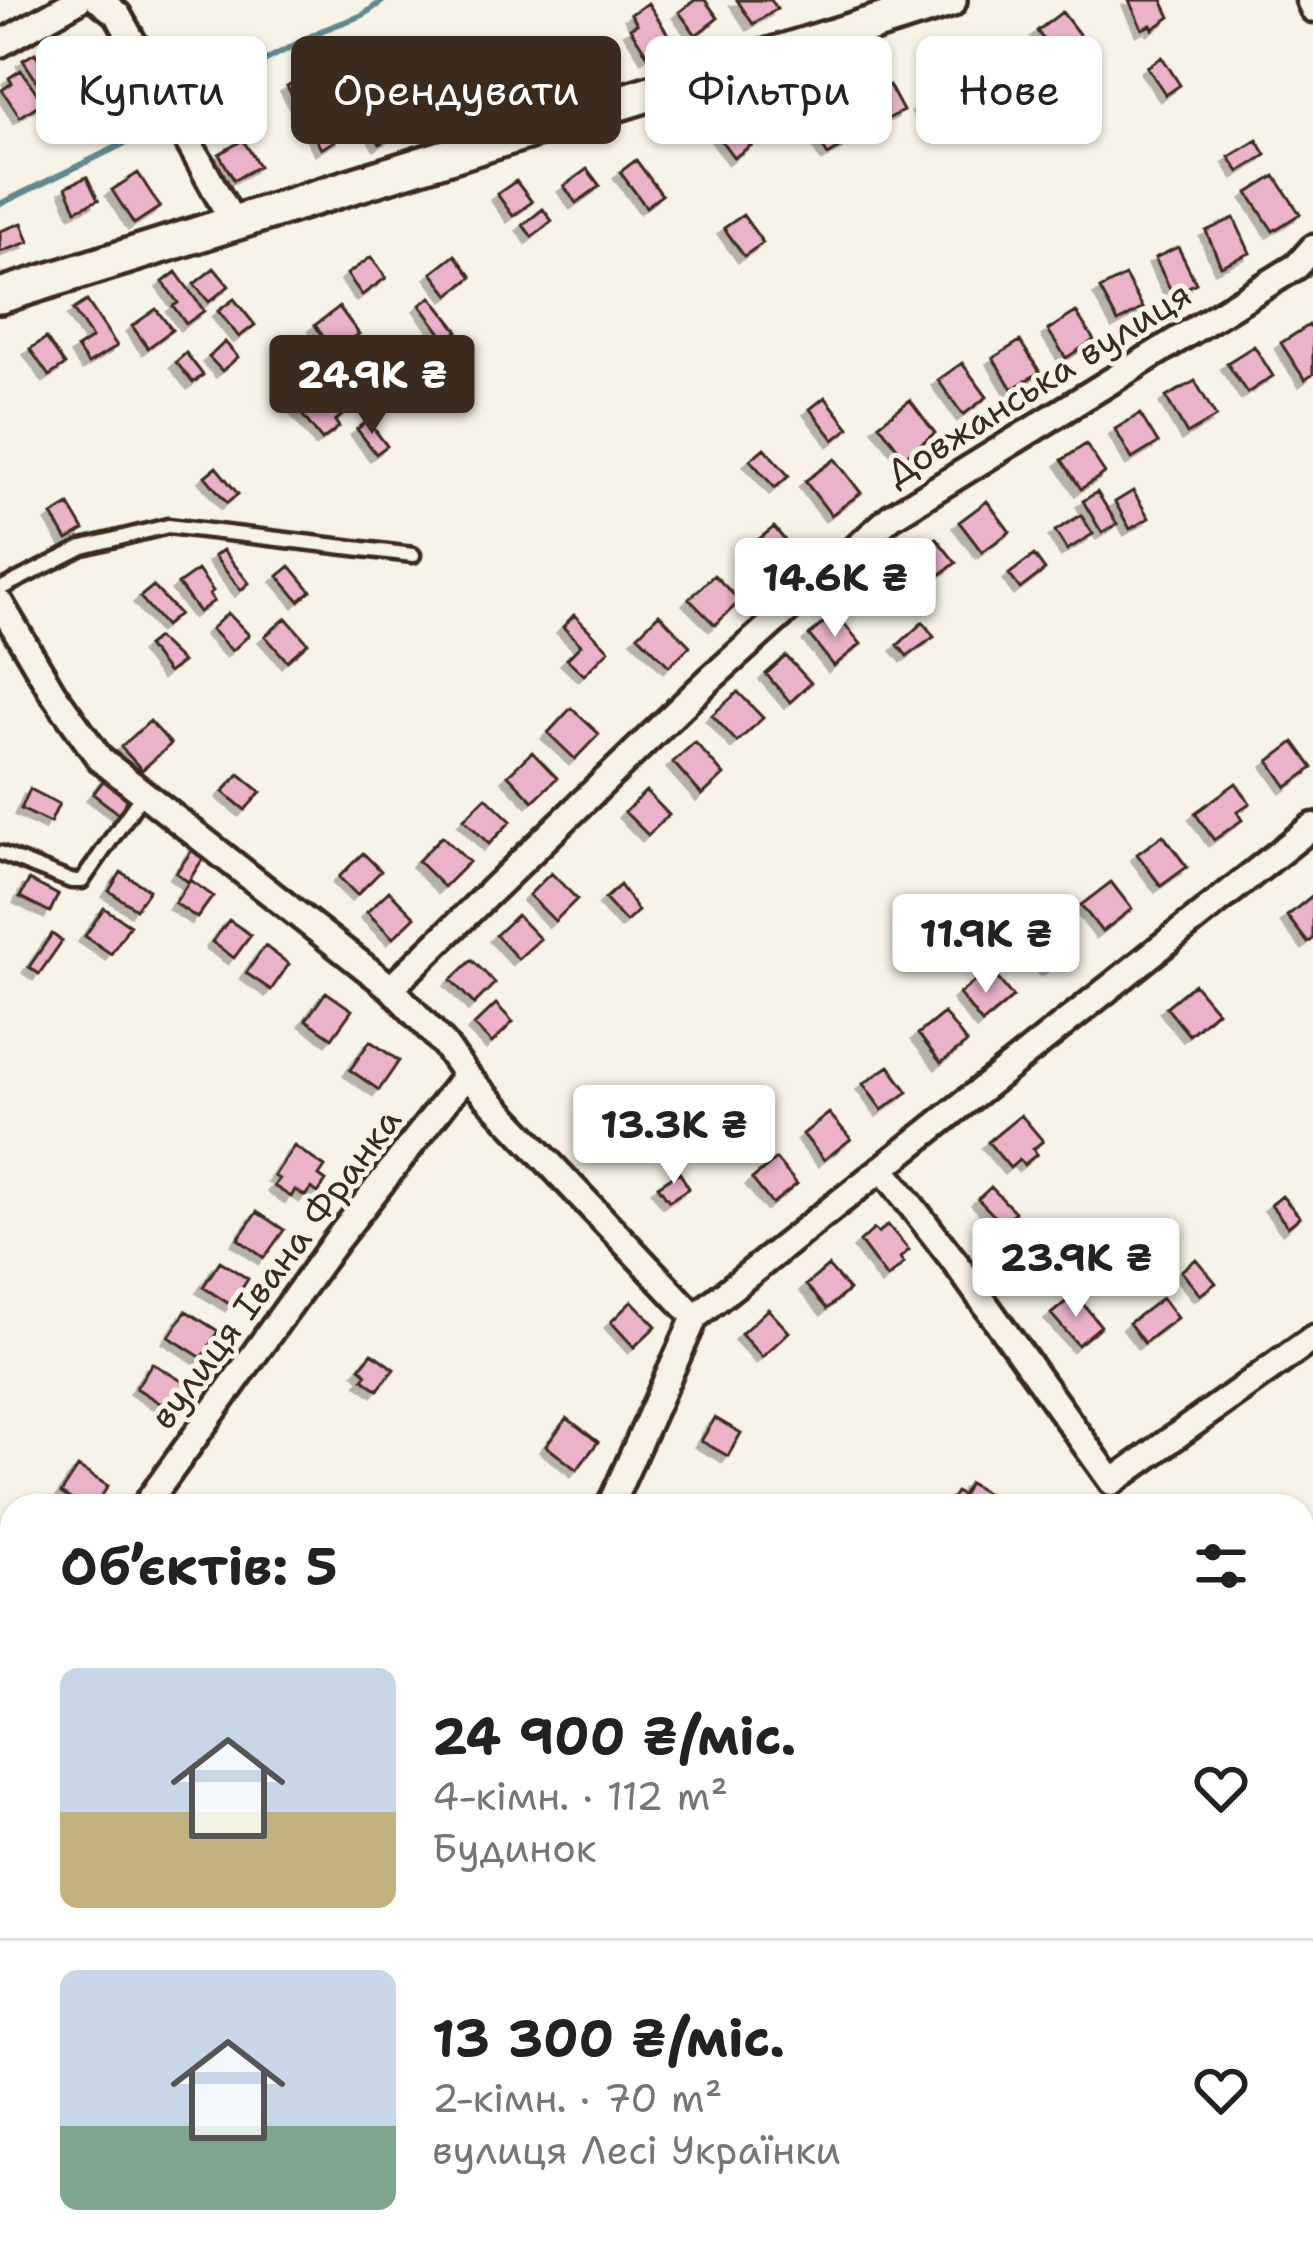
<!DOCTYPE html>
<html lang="uk">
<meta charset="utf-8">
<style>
body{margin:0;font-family:"Shantell Sans",sans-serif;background:#f6f6f6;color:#222;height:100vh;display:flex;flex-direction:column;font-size:45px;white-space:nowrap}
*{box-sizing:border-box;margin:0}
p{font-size:39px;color:#767676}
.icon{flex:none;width:66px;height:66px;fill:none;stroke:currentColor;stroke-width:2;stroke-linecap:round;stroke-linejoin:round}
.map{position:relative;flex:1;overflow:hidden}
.details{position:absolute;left:0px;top:1494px;width:1314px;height:771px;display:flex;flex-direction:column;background:#fff;border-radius:36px 36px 0 0;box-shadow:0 3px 9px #0004}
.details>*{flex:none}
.guide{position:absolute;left:36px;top:36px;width:1242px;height:108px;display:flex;gap:24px}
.price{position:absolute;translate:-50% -102px;padding:0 27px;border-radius:12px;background:#fff;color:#222;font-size:39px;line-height:78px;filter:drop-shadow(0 3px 6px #0008)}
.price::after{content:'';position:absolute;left:50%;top:72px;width:36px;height:27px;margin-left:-18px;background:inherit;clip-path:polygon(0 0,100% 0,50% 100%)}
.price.current{background:#3b2a1e;color:#fff}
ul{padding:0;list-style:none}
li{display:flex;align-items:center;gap:36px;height:300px;padding:0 60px}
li+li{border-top:3px solid #e0e0e0}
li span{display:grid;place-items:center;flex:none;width:336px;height:240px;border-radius:18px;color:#555}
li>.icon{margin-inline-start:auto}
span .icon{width:144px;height:144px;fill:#fffc;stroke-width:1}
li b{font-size:51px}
h2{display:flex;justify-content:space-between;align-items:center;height:144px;padding:0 60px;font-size:51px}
.tag{padding:0 42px;border-radius:18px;background:#fff;box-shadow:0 3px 9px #0004;font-size:42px;line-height:108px}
.tag.current{background:#3b2a1e;color:#fff}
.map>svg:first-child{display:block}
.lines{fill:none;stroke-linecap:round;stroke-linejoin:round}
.stream{stroke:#61898e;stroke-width:6}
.building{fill:#eab3ca;stroke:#3b2a1e;stroke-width:3;filter:url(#shadow)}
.lane-casing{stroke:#3b2a1e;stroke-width:21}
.street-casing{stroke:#3b2a1e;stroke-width:33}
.secondary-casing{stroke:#3b2a1e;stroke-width:42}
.lane{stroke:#f7f3e8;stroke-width:12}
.street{stroke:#f7f3e8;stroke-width:24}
.secondary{stroke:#f7f3e8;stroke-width:33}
.labels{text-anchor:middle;stroke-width:10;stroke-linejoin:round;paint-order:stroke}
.street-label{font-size:36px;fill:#3b2a1e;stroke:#f7f3e8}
</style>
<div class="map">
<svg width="1313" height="2264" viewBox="0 0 1313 2264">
<defs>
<filter id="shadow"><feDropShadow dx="-6" dy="6" stdDeviation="0" flood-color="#0004"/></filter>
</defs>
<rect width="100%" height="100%" fill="#f7f3e8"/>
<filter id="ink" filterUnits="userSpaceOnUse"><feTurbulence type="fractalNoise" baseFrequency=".00833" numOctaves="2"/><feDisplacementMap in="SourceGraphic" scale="24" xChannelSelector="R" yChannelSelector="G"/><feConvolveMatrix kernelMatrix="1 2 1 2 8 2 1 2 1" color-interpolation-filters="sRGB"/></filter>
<g filter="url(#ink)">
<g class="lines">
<path class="stream" d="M186,102L323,30L363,15L384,0
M0,204L150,131L160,119
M1302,2076L1313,2070
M0,2087L12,2108
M176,2264V2253
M981,2264L993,2253"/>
</g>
<path class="building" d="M695,0H705L718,18L696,35L679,12Z
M737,0H771L777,9L753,24Z
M1129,0H1162L1170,17L1153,29L1151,25L1142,29Z
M648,3L671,39L647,55L630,28L637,24L631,14Z
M1062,12L1082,38L1056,57L1037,31Z
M594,38L611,65L584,81L567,54Z
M977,46L993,72L967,87L952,61Z
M35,53L50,76L38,83L23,60Z
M1162,57L1180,85L1166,95L1147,67Z
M450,67L467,101L441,114L424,81Z
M21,70L43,102L20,117L2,90L12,83L9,78Z
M1057,74L1080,106L1069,113L1046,82Z
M304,76L341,137L321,149L287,86Z
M889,85L903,111L880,123L866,97Z
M928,100L948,130L938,137L918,106Z
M379,106L396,134L380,144L363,116Z
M830,113L849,142L828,155L809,126Z
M742,117L758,140L734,158L717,135Z
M243,140L259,166L234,180L219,154Z
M1257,140L1266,155L1239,172L1229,157Z
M636,160L662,195L646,207L620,172Z
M587,169L600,186L576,203L564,186Z
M138,173L160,207L134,224L112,190Z
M1275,176L1300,214L1273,231L1248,193Z
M87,177L98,200L76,210L66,187Z
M516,181L532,202L513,216L497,194Z
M543,209L552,221L532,237L523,225Z
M743,215L763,243L744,256L724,228Z
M1234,218L1250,253L1221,266L1206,231Z
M22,223L29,242L0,252V231Z
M1178,247L1196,283L1173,295L1155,258Z
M455,255L472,277L449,295L432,273Z
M371,257L386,278L362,295L347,274Z
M214,268L229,286L209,302L194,284Z
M176,272L204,311L186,324L173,306L178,303L163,282Z
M1125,276L1143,308L1118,322L1100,289Z
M431,297L458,331L446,340L420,305Z
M234,299L255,325L239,337L218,311Z
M87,301L117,346L88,364L77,348L92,338L73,310Z
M339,307L359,334L334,352L315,325Z
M156,309L172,330L148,348L132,326Z
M1076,312L1094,340L1066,358L1048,330Z
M1309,325L1313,331V374L1305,380L1281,343Z
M46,338L65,365L49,376L30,349Z
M1020,341L1040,372L1012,389L993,358Z
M225,342L238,357L222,371L209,357Z
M1254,346L1273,376L1247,393L1227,363Z
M381,348L399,373L381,386L372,373L377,370L368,358Z
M186,353L203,375L193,383L176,362Z
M962,363L987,397L963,415L938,380Z
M1195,381L1216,417L1187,434L1166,397Z
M323,385L345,413L335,421L339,427L322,440L296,407Z
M825,397L849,428L834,440L810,409Z
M910,400L935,433L904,457L879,424Z
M1140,414L1158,443L1132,459L1115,429Z
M368,421L387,446L376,454L357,429Z
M1086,444L1105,473L1081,489L1062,460Z
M764,448L789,476L775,488L750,460Z
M835,459L861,493L831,515L805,481Z
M216,467L238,494L227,503L205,476Z
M1133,491L1149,518L1130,529L1115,502Z
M1097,492L1117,524L1102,533L1083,501Z
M987,501L1010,532L982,552L959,522Z
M69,505L84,530L67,540L52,515Z
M1081,515L1093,534L1067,550L1055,531Z
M774,527L797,555L772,575L749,547Z
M936,538L956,563L925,586L906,561Z
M223,550L249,583L241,590L214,556Z
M1034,555L1045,570L1020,589L1009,574Z
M290,566L311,591L299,601L278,576Z
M198,570L213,591L209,594L214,601L199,612L178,584Z
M714,575L740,601L715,625L689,599Z
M153,586L179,614L165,626L140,597Z
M228,613L249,635L232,651L211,629Z
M835,613L861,644L834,666L809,635Z
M659,614L690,646L669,666L638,635Z
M574,615L609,650L584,675L567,659L581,645L563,627Z
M286,618L308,643L287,661L265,636Z
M923,622L934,637L907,656L898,645Z
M157,638L182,662L168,673L147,646Z
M786,656L811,683L790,702L766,674Z
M738,692L763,718L737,742L712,715Z
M571,708L599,734L575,759L548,733Z
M150,721L171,744L142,770L121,747Z
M695,742L724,775L702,795L673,762Z
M1294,742L1313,768L1287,787L1269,761Z
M532,752L557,778L533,801L508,775Z
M239,774L261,792L245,810L223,792Z
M105,778L131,798L119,814L93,794Z
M1236,783L1250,803L1237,812L1242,820L1214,840L1195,813Z
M30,789L59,804L50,823L21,809Z
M646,791L669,815L648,835L625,812Z
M486,797L511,821L489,844L464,819Z
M1163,835L1187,867L1161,886L1137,854Z
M442,836L469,862L444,887L418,861Z
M195,846L206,854L188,882L176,873Z
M363,853L381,871L357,895L339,877Z
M121,872L149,890L136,909L109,891Z
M551,873L577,899L555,921L529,895Z
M29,880L58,895L50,912L20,897Z
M190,880L213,896L197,918L175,903Z
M1111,882L1132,909L1102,932L1081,905Z
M620,885L638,911L626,922L605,899Z
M389,891L415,917L393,938L367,912Z
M1313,895V939L1308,943L1287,916Z
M104,908L130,925L111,954L85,936Z
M517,915L540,939L518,959L496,935Z
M229,920L251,935L234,958L212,942Z
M1051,921L1073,951L1047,970L1025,940Z
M52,934L62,941L39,974L29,967Z
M265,946L289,964L271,990L246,973Z
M472,960L495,983L474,1004L451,980Z
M990,969L1013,997L982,1023L959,994Z
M1194,984L1217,1011L1189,1035L1166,1007Z
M326,992L352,1010L332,1038L306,1020Z
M496,1004L513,1022L492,1043L474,1025Z
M944,1013L967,1043L941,1063L918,1034Z
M370,1041L399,1061L379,1090L350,1070Z
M889,1066L908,1092L882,1110L863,1084Z
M829,1113L851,1139L824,1160L803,1134Z
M1021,1115L1043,1141L1033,1149L1037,1154L1024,1165L1019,1160L1010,1168L988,1142Z
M294,1146L325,1167L319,1176L326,1181L318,1193L311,1188L305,1196L295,1190L291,1197L274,1186L279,1179L274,1176Z
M776,1159L797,1184L772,1204L752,1179Z
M679,1172L689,1188L669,1201L658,1186Z
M991,1187L1015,1212L1002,1224L978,1199Z
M1282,1196L1300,1217L1288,1227L1271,1205Z
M257,1212L284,1230L264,1258L238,1239Z
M888,1225L909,1250L900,1258L904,1263L887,1278L860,1242L874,1229L878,1233Z
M1196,1259L1216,1283L1200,1295L1181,1271Z
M220,1261L248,1279L231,1305L203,1287Z
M828,1266L849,1290L827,1309L806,1285Z
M1075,1294L1101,1326L1078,1345L1051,1314Z
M1162,1298L1177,1318L1144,1343L1129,1323Z
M632,1301L656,1326L634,1347L611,1322Z
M768,1309L789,1332L762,1357L741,1334Z
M186,1311L218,1331L202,1358L169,1337Z
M372,1353L394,1369L378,1390L363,1379L367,1374L360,1368Z
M152,1363L190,1386L174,1412L136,1388Z
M567,1418L598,1442L577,1470L546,1446Z
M715,1418L741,1433L728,1456L701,1441Z
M78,1467L108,1486L95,1506H81L61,1493Z
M969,1483L997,1500L993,1506H947L956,1492L962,1496Z
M0,1813L12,1819V1841L7,1850L0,1846Z
M7,2182L12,2185V2230L0,2221V2193Z"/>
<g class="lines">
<defs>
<path id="lane" d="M0,589L83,547L168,526L413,555
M0,853L71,881H82L142,795"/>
<path id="street" d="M99,0L118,15L233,222
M1309,0L1313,9
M0,44L78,0
M0,603L53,693L100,759L391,988L444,1044L466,1075L695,1317
M391,988L709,680L891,517L1297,266L1313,248
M882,1168L955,1262L1112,1482L1313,1338
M145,1506L335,1242L466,1075
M610,1506L695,1317L1313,826
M0,1691L12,1699
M0,2118L12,2128
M1125,2253L1159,2264"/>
<path id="secondary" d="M0,296L949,0"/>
</defs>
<use href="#lane" class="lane-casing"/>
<use href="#street" class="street-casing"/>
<use href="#secondary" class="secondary-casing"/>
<use href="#lane" class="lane"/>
<use href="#street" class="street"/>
<use href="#secondary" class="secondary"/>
</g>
</g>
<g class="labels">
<g class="street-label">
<text transform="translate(1038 383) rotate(-32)" y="13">Довжанська вулиця</text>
<text transform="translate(275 1268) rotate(-53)" y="13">вулиця Івана Франка</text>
</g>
</g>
</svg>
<b class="price current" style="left:372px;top:437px">24.9K ₴</b>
<b class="price" style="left:835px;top:640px">14.6K ₴</b>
<b class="price" style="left:986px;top:996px">11.9K ₴</b>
<b class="price" style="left:674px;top:1187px">13.3K ₴</b>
<b class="price" style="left:1076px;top:1320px">23.9K ₴</b>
<div class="guide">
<a class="tag">Купити</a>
<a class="tag current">Орендувати</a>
<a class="tag">Фільтри</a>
<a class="tag">Нове</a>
</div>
<section class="details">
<h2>Об’єктів: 5<svg class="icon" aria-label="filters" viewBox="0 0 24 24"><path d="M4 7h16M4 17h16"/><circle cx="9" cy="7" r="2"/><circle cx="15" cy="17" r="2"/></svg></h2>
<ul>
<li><span style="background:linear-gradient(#c9d6e8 60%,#c2b280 0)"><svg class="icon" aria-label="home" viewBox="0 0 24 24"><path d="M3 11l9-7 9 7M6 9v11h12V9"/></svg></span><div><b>24 900 ₴/міс.</b><p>4-кімн. · 112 m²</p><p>Будинок</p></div><svg class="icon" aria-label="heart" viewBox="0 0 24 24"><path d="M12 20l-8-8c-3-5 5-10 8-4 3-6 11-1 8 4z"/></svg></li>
<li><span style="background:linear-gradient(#c9d6e8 65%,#7fa58c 0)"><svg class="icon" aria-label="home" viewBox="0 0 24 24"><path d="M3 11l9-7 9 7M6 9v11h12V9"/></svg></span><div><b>13 300 ₴/міс.</b><p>2-кімн. · 70 m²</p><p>вулиця Лесі Українки</p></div><svg class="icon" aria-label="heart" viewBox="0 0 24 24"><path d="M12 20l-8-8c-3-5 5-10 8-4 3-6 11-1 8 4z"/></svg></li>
</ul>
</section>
</div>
